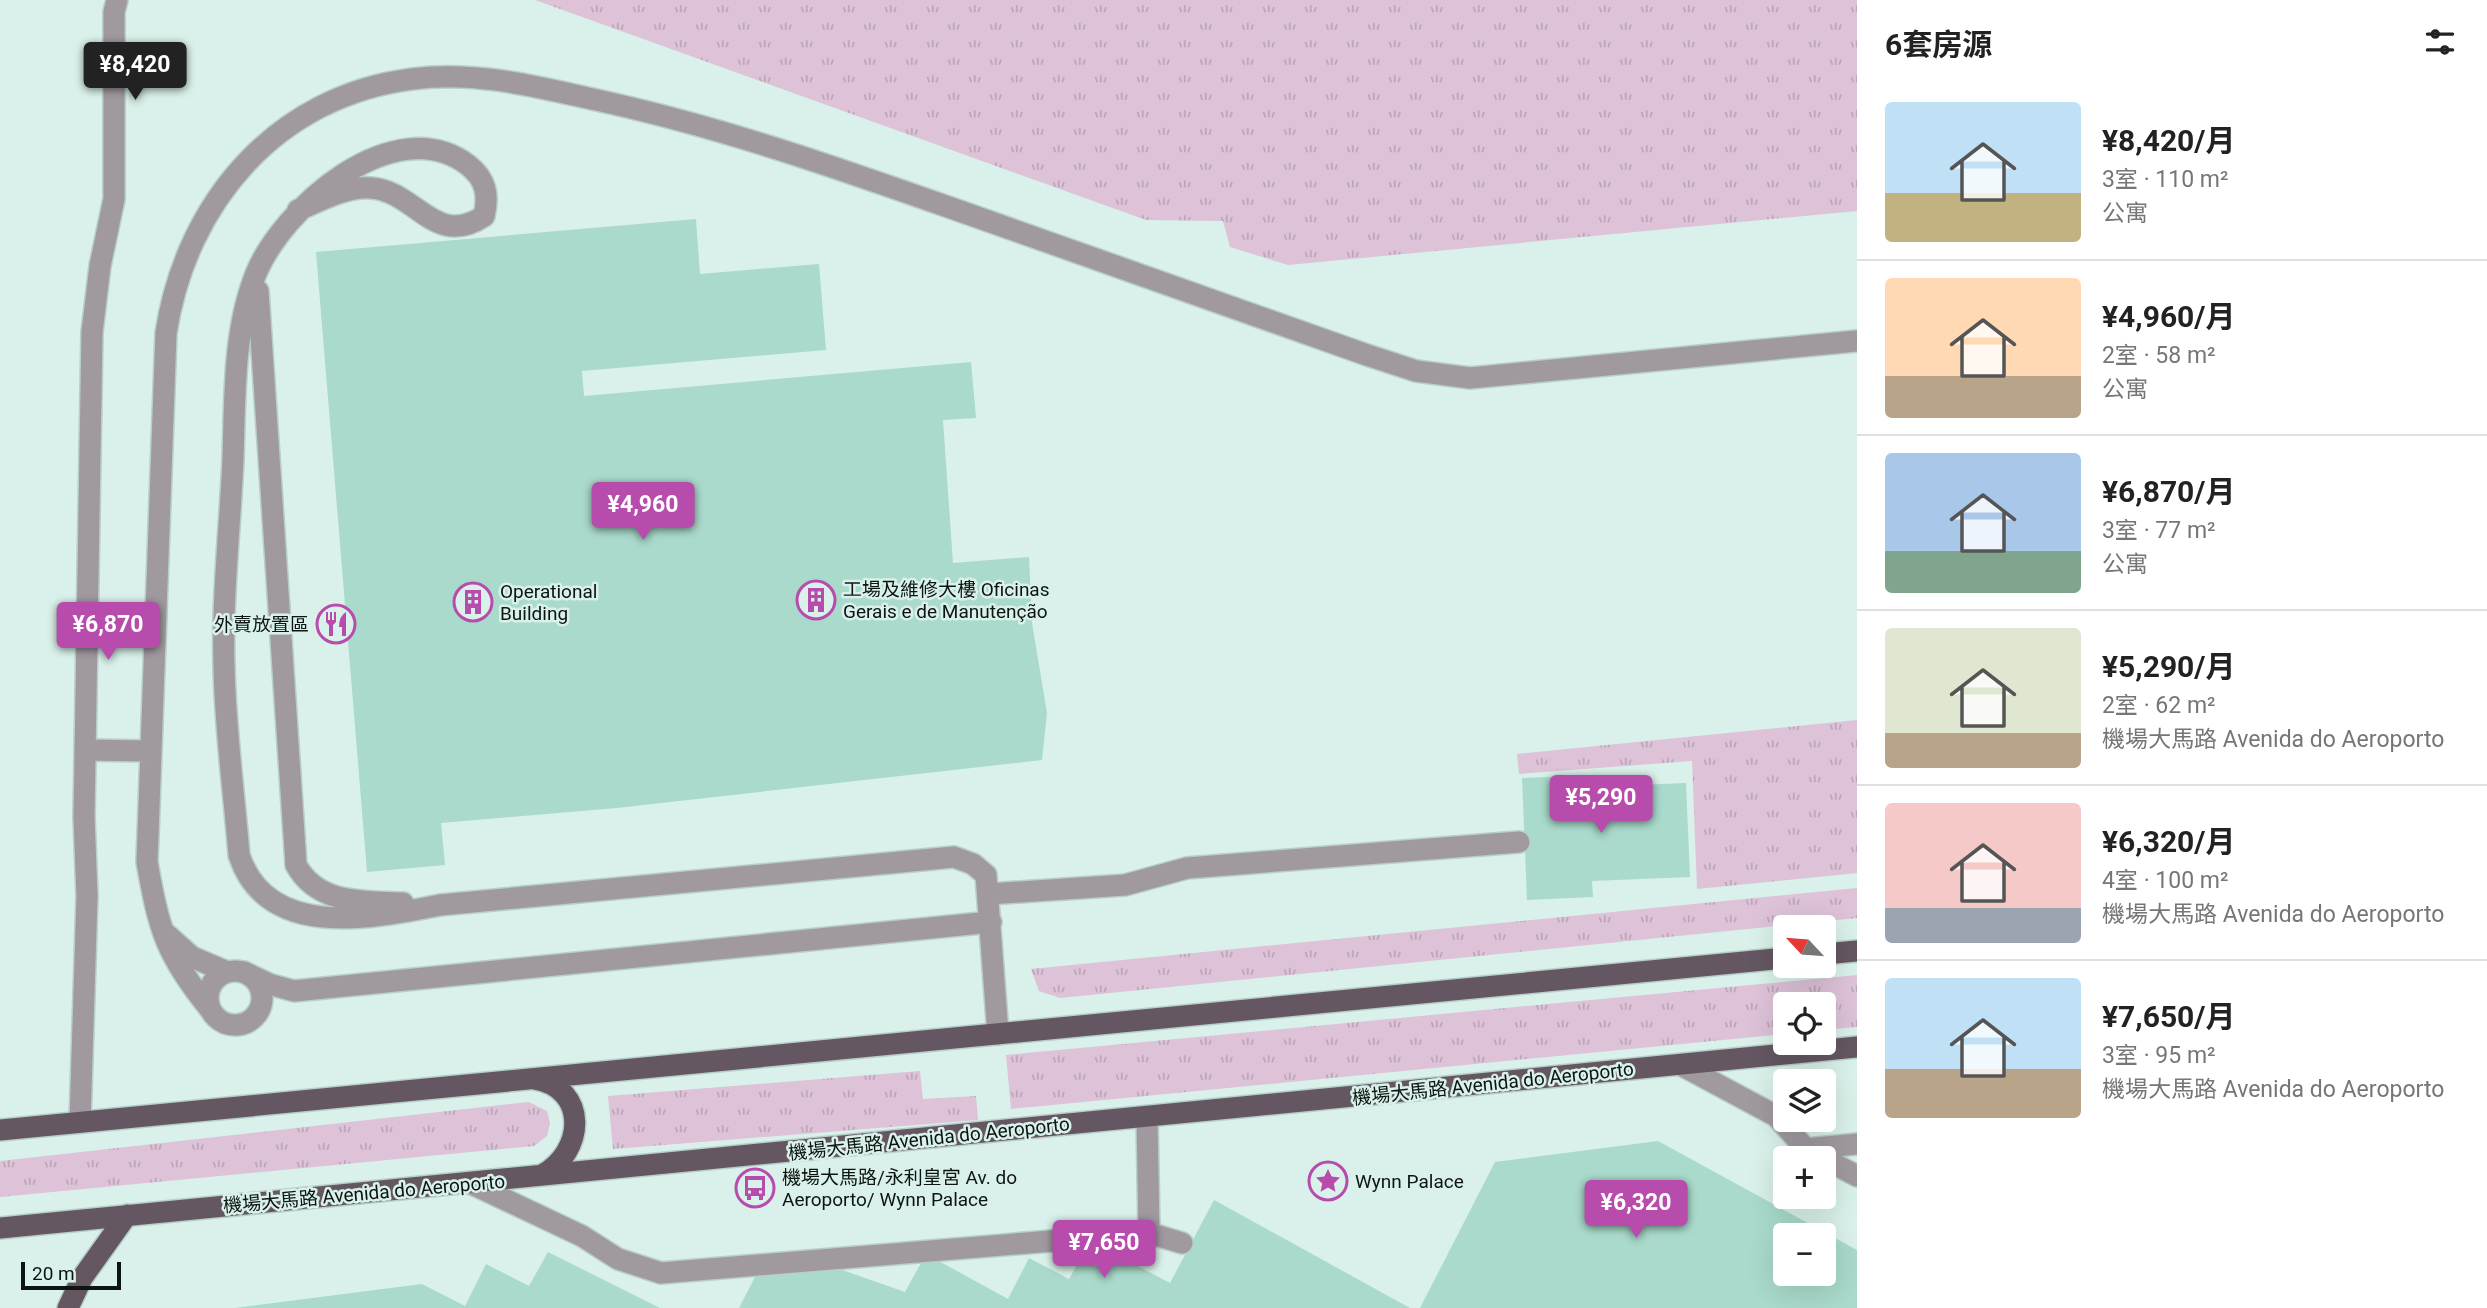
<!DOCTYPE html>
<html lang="zh">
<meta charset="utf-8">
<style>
body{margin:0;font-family:Roboto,"Noto Sans SC",sans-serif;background:#f2f2f2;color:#222;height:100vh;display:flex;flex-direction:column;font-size:26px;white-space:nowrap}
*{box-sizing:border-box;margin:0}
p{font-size:23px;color:#767676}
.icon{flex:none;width:38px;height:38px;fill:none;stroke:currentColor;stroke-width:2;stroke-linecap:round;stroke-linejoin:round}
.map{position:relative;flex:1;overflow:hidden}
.sheet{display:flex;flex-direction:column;background:#fff;width:630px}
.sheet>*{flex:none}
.needle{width:46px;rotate:296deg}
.tools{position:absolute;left:1773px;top:915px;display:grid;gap:14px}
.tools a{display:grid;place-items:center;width:63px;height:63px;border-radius:7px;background:#fff;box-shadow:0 7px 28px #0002;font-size:35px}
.scale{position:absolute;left:21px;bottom:18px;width:100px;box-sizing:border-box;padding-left:7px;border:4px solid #0d1513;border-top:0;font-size:19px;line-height:24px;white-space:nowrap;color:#0d1513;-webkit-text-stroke:5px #d9f1ea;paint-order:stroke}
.price{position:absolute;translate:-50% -60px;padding:0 16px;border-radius:7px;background:#b74cac;color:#fff;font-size:23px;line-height:46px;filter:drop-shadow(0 2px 4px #0008)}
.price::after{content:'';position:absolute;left:50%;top:42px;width:21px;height:16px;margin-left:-10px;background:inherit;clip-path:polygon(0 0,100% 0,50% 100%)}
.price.on{background:#222;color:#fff}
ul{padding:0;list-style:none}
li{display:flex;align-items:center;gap:21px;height:175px;padding:0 28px}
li+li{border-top:2px solid #e0e0e0}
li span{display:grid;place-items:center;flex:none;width:196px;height:140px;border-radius:7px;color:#555}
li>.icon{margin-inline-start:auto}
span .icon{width:84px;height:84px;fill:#fffc;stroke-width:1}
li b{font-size:30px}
h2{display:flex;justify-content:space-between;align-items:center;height:84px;padding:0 28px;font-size:30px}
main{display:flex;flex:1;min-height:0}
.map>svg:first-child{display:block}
.grass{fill:url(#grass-tufts)}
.building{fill:#a9dacb;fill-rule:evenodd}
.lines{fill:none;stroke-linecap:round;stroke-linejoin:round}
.minor-casing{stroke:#b8cec8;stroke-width:24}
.major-casing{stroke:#b8cec8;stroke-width:24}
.minor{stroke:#a199a0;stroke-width:21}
.major{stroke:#645762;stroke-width:21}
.labels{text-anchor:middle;stroke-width:5;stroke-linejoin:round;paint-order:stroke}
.poi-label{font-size:19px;fill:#0d1513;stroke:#d9f1ea;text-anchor:start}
.street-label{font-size:19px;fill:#0d1513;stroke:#d9f1ea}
</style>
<main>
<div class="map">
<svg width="1857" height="1308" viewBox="0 0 1857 1308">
<defs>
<pattern id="grass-tufts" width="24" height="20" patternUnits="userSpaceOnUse" patternTransform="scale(1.75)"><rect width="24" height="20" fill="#ddc2d8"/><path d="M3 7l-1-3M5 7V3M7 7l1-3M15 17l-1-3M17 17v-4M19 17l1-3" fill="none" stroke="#bca6b8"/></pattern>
</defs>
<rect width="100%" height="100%" fill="#d9f1ea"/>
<path class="grass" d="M535,0H1857V211L1288,265L1230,247L1223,221L1146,220Z
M1857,720V873L1697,889L1692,761L1519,774L1517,754Z
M1857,888V918L1060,998L1039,991L1031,969Z
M1857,975V1027L1824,1030V1004H1785V1034L1011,1109L1006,1055Z
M920,1071L923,1099L976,1096L978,1120L613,1149L608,1096Z
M529,1102L547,1111L550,1123L547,1136L534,1146L0,1197V1161Z"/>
<path class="building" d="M696,219L700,274L819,264L826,350L582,371L584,396L971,362L976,418L943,420L953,563L1029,557L1032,623L1047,713L1042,760L617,808L441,823L445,865L367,872L316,252Z
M1589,775V787L1686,783L1690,877L1592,881L1593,897L1527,900L1522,778Z
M1658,1141L1857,1250V1308H1420L1495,1162ZM1785,1236H1824V1274H1785Z
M1214,1200L1410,1308H739L758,1271L831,1266L905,1292L926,1254L1008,1299L1029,1258L1069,1279L1090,1241L1170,1283Z
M548,1252L660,1308H235L422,1284L465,1306L486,1264L529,1286Z"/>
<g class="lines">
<defs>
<path id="minor" d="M298,210C320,201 347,186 371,188C416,191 435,249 484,216C489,195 486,179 468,165C394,109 281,209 255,276C233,333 235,399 233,459C230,528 222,597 224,665C225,729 234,792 239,855C267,941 373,918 440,905L954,857L973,864L986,875L998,1034
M258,291L296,865C318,905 363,901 403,903
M85,750L151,751
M989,894L1125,885L1187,868L1519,842
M165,933L192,957L227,972
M208 998a27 27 0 1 1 54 0a27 27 0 1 1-54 0Z
M244,972L269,984L294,991L991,922
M210,1009C166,955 159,930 147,862L166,333C186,202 277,96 412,79C480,70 545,89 610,103C735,131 854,174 974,216C1105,263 1236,309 1367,355L1416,371L1470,378L1857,341
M1681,1065L1776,1116L1806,1149L1857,1176
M1147,1117L1149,1233
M80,1122L87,896L84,817L92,332L100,266L114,199V12L117,0
M1806,1149L1857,1144
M470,1183L582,1236L618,1259L661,1273L1149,1233L1182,1243"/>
<path id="major" d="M1824,954L1857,951
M534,1079C589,1088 585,1152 542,1175
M0,1130L1785,958
M0,1228L1857,1047
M68,1308L82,1278L127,1215"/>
</defs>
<use href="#minor" class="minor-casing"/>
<use href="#major" class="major-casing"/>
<use href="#minor" class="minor"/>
<use href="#major" class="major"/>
</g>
<defs>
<symbol id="building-ring" viewBox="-11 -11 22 22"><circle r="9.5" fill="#d9f1ea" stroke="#b74cac" stroke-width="1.5"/><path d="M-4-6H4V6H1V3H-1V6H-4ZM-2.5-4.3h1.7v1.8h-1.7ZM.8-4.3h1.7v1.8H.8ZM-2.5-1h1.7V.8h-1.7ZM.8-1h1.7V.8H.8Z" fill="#b74cac"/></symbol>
<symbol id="restaurant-ring" viewBox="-11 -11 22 22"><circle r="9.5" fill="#d9f1ea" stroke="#b74cac" stroke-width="1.5"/><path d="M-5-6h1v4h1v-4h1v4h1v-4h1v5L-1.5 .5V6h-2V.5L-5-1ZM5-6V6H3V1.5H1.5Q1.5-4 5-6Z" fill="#b74cac"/></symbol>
<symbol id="sight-ring" viewBox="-11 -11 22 22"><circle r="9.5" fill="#d9f1ea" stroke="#b74cac" stroke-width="1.5"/><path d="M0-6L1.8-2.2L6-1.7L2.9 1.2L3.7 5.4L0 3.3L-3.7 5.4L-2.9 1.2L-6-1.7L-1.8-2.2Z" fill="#b74cac"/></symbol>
<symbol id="bus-ring" viewBox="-11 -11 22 22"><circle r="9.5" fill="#d9f1ea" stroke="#b74cac" stroke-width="1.5"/><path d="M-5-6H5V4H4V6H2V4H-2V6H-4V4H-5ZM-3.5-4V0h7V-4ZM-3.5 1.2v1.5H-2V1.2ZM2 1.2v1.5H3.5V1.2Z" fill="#b74cac"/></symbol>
</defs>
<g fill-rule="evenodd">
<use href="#building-ring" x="794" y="578" width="44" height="44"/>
<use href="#building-ring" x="451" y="580" width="44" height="44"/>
<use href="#restaurant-ring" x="314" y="602" width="44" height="44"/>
<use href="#sight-ring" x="1306" y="1159" width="44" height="44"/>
<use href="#bus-ring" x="733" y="1166" width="44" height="44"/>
</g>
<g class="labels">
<g class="poi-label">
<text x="843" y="596">工場及維修大樓 Oficinas<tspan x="843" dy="22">Gerais e de Manutenção</tspan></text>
<text x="500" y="598">Operational<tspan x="500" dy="22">Building</tspan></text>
<text x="309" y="631" text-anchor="end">外賣放置區</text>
<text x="782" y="1184">機場大馬路/永利皇宮 Av. do<tspan x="782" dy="22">Aeroporto/ Wynn Palace</tspan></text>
<text x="1355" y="1188">Wynn Palace</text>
</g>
<g class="street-label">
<text transform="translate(1493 1083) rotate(-6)" y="7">機場大馬路 Avenida do Aeroporto</text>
<text transform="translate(929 1138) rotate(-6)" y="7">機場大馬路 Avenida do Aeroporto</text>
<text transform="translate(364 1193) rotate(-5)" y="7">機場大馬路 Avenida do Aeroporto</text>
</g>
</g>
</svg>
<div class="tools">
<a><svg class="needle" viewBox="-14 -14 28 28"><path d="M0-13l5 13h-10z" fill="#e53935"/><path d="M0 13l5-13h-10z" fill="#767676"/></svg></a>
<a><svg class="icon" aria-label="locate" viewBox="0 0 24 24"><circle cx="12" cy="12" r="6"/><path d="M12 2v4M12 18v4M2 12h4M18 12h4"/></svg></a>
<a><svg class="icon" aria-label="layers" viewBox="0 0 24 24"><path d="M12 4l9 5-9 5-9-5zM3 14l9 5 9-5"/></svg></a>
<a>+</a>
<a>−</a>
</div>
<div class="scale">20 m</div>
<b class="price on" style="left:135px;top:102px">¥8,420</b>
<b class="price" style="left:643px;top:542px">¥4,960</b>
<b class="price" style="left:108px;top:662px">¥6,870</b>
<b class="price" style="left:1601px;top:835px">¥5,290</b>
<b class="price" style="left:1636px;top:1240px">¥6,320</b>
<b class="price" style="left:1104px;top:1280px">¥7,650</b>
</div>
<section class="sheet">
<h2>6套房源<svg class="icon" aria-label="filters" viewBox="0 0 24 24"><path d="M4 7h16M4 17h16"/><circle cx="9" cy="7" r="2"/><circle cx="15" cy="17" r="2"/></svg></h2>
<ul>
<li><span style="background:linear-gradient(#bfe0f5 65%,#c2b280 0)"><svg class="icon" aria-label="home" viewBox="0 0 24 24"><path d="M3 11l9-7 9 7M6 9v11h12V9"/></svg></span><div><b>¥8,420/月</b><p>3室 · 110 m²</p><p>公寓</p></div></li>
<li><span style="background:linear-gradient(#ffd9b3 70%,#b9a48a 0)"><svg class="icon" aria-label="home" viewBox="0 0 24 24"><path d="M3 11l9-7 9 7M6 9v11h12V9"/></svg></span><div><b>¥4,960/月</b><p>2室 · 58 m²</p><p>公寓</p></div></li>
<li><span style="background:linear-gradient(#a9c7e8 70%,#7fa58c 0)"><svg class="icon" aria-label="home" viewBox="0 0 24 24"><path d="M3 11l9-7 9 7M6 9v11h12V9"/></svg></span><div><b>¥6,870/月</b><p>3室 · 77 m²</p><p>公寓</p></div></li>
<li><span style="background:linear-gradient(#dfe7d0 75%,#b9a48a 0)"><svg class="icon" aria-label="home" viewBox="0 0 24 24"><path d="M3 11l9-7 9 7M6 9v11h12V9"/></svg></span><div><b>¥5,290/月</b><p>2室 · 62 m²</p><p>機場大馬路 Avenida do Aeroporto</p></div></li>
<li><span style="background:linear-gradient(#f6c9c9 75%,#9aa5b1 0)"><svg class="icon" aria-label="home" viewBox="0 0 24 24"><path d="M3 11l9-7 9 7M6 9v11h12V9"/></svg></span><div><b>¥6,320/月</b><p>4室 · 100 m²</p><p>機場大馬路 Avenida do Aeroporto</p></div></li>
<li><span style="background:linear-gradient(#bfe0f5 65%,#b9a48a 0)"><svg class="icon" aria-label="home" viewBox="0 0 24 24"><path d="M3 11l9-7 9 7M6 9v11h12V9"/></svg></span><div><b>¥7,650/月</b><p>3室 · 95 m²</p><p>機場大馬路 Avenida do Aeroporto</p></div></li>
</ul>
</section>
</main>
